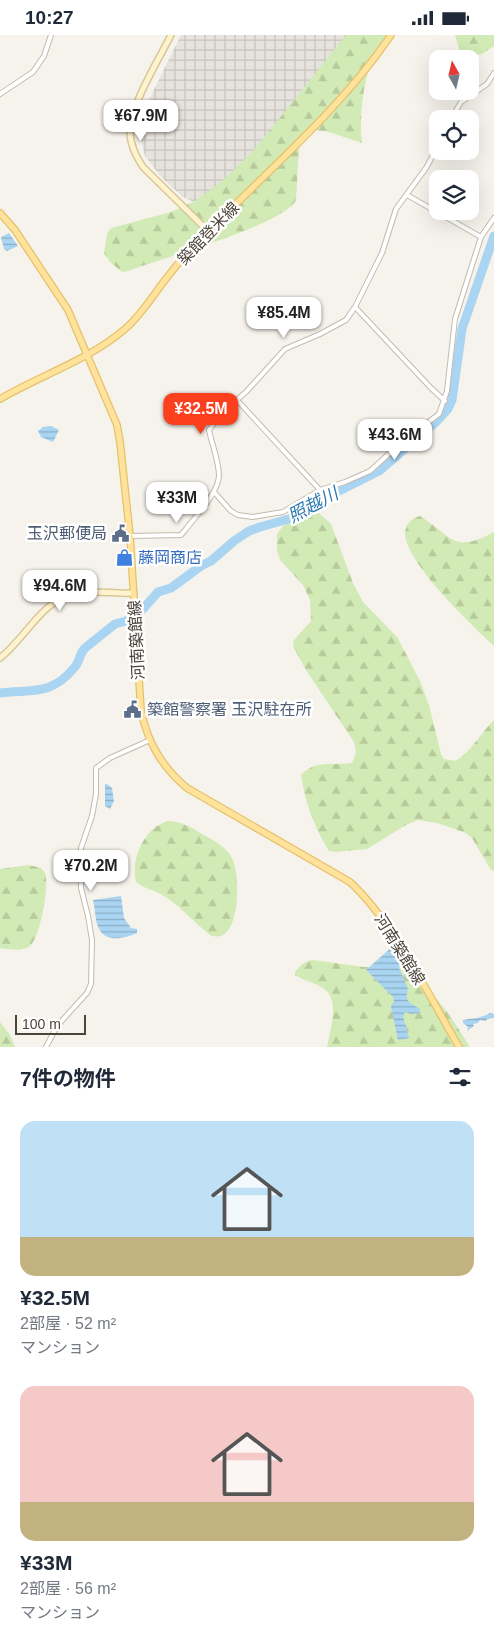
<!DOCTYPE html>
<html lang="ja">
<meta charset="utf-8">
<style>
body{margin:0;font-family:Helvetica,"Noto Sans JP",sans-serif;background:#f6f6f7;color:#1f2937;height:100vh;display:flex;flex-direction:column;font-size:19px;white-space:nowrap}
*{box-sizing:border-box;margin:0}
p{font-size:16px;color:#747a83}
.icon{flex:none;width:28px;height:28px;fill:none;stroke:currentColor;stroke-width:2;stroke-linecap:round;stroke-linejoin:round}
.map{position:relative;height:1012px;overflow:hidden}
.panel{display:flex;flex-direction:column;background:#fff;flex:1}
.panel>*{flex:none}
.needle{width:32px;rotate:352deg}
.tools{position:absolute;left:429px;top:15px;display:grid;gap:10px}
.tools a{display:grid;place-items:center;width:50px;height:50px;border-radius:10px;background:#fff;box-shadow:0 5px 20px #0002;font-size:25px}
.scale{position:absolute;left:15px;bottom:12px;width:71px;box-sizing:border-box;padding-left:5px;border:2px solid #4b4439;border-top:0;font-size:14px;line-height:18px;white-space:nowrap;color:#4b4439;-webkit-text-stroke:4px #fff;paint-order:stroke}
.price{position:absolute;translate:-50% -42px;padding:0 11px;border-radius:10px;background:#fff;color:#222;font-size:16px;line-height:32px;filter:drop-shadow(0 1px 2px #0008)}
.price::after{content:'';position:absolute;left:50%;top:30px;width:15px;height:11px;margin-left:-8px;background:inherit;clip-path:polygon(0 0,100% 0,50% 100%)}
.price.selected{background:#fc3f1d;color:#fff}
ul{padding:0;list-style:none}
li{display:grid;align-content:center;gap:10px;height:265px;padding:0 20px}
li span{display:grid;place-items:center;height:155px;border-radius:15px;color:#555}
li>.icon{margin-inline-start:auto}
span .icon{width:90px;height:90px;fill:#fffc;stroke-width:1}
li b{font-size:21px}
h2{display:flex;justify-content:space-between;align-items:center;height:60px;padding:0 20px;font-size:21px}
.status{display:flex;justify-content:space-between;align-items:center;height:35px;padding:0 25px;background:#fff;direction:ltr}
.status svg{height:14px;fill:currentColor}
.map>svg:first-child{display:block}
.industrial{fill:url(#industrial-grid)}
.forest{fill:url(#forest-firs)}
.water{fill:url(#water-rules)}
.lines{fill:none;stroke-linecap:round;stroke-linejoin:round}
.river{stroke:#a9d4f2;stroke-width:9}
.street-casing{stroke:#c2bbae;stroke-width:6}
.secondary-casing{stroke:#d6c79b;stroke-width:8}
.primary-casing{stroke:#e6c16a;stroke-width:8}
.street{stroke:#fff;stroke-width:4}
.secondary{stroke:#fff3cd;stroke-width:5}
.primary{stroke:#ffe39c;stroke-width:5.5}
.labels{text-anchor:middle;stroke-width:5;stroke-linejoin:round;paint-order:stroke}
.street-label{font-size:16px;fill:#4b4439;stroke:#fff}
.service-label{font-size:16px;fill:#4e5e75;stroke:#fff;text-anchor:end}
.shop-label{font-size:16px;fill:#366cbe;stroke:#fff;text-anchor:start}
.water-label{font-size:18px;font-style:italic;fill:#2e7ab2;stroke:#fff}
</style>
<div class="status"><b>10:27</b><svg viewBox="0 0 49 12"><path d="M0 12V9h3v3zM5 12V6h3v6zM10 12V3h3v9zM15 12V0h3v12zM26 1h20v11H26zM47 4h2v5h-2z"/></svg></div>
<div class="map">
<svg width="494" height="1012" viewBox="0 0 494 1012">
<defs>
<pattern id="industrial-grid" width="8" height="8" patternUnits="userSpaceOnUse" patternTransform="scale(1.25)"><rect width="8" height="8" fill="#e6e2dd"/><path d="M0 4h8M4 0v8" fill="none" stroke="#c7c3be"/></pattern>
<pattern id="forest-firs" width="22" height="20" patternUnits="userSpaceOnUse" patternTransform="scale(1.25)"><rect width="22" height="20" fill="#d2eab5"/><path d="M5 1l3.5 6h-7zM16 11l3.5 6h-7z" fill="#b6ca9c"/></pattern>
<pattern id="water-rules" width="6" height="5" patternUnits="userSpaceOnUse" patternTransform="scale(1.25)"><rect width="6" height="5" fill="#a9d4f2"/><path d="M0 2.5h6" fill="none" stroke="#8caec5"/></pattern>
</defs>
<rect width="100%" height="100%" fill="#f6f3ec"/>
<path class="industrial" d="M181,0H382L216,177L183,162L161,142L145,121L138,93L143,77Z"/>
<path class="forest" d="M346,0H395C388,7 379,15 374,23C363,40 359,88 362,108L326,96L310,95L303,102L299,113L296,165C284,190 159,224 128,236L122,237L110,227L104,218L107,199L111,193L171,177L193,167L221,147L254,115Z
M455,0H494V11L482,19L466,21L460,17Z
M308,476L319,478L331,489L353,548L363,567L397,602L405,617L421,648L430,674L441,719L444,724L456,726C471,716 481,698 494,685V836L491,835L472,803L466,798L437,788L418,785L406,790L367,814L336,817L329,816C314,792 305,767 301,740C315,724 332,731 352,728L356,718L354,707L306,635L293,611L294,605L311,586L310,565L303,550L280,525L277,515V499L283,491Z
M420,481C453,502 453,519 494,497V611C475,593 396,520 406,493C408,486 414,483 420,481Z
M167,786C181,786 191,792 202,799C213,805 227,812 232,823C241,839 241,913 210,900C195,888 181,872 164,861C155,855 145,854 136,847C130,824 144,794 167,786Z
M29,830L41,833C44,836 46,839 46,843C48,855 40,903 30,911C23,917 8,914 0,913V834Z
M313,925L364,932L401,931L419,943L449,979L470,1012H327C330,995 341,964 323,953C314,947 304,946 295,940V937C300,931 304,926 313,925Z
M0,987L10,1000L15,1012H0Z"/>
<path class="water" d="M9,198L18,211L7,216L4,214L1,202Z
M51,391L59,395L53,407L41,402L38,396L43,392Z
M105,749H107L112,753L114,766L110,774L105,771Z
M121,861L124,883L131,893L137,894V898C123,904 103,909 97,889C95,882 95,873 93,865Z
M394,910L400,925L399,933L408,954C404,967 410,968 420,974V978L411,979L405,977L403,981L409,1003L398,1005L391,971L394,966L393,962L366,935Z
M490,978L494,979V983L487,984L486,986L480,985L478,988L473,989L474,991L467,996L468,992L463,988V985C474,983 479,984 490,978Z"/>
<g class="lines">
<path class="river" d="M0,658C31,654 51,661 74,633C80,627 79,619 85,613L115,589L126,586L142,575L158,557L171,553L201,531L211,526L234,506L249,496L260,492L296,482L327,462L379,436L436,387L448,374L452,365L462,294L494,201"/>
<defs>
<path id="street" d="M0,59L33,37L44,21L51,0
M451,84L461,67L487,49L494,38
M407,160L481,202
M355,272L431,353L445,366
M237,365L320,455
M214,457L231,476L238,480L253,482L283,477L320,455L345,447L370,436L403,406L439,379L447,356L455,284L481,202L494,183
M130,501L181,500L186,494C196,481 218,458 219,441C219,426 212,410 209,395L224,376L246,357L285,314L320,299L346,285L355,272L382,218L396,174L426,133L438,111
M46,1012L57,991L87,958L91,949L92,905L88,881L81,853V813L92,781L96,759V733L110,723L150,705"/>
<path id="secondary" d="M171,0C159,24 130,71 130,96C130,110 136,121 143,132L208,196
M0,623C24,605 43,564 75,558C94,555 115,559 134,558"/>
<path id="primary" d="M0,178L15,195L68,275L117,390L120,407L130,501L141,676C148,708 162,732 187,753L350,847C394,888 428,959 459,1012
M0,364C41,340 89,325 125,294C138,283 149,267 159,253C171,237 183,221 198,207C263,139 338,78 391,0"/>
</defs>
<use href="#street" class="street-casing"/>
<use href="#secondary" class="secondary-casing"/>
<use href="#primary" class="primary-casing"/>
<use href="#street" class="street"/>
<use href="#secondary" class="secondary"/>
<use href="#primary" class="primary"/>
</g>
<defs>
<symbol id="civic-bare" viewBox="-9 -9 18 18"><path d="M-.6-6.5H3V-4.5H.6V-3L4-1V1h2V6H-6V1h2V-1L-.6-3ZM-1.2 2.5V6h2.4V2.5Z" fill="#5c6f8a" stroke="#fff" stroke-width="2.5" paint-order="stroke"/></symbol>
<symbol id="shop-bare" viewBox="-9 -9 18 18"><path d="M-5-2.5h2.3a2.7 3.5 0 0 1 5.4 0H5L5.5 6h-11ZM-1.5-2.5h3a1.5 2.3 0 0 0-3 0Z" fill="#3f7fe0" stroke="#fff" stroke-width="2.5" paint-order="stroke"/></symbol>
</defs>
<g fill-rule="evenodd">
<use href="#civic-bare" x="108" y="486" width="25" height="25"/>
<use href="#shop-bare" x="112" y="510" width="25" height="25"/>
<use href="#civic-bare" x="120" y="662" width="25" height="25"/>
</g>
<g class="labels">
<g class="street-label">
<text transform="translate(208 198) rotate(-46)" y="6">築館登米線</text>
<text transform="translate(136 605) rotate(-93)" y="6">河南築館線</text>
<text transform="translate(400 914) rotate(58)" y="6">河南築館線</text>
</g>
<g class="service-label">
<text x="107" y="504">玉沢郵便局</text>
<text x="147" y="680" text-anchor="start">築館警察署 玉沢駐在所</text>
</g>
<g class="shop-label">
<text x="138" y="528">藤岡商店</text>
</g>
<g class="water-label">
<text transform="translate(313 470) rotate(-28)" y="6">照越川</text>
</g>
</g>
</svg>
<div class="tools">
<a><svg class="needle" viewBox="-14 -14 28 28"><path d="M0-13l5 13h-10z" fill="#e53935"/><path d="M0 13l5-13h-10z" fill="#747a83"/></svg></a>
<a><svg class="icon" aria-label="locate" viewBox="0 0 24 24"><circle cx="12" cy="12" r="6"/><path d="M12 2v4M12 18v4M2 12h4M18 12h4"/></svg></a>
<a><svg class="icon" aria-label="layers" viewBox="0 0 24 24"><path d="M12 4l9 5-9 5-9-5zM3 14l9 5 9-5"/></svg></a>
</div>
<div class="scale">100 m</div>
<b class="price" style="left:141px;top:107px">¥67.9M</b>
<b class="price" style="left:284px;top:304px">¥85.4M</b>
<b class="price selected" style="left:201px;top:400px">¥32.5M</b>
<b class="price" style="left:395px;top:426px">¥43.6M</b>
<b class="price" style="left:177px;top:489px">¥33M</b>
<b class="price" style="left:60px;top:577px">¥94.6M</b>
<b class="price" style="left:91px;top:857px">¥70.2M</b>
</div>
<section class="panel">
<h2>7件の物件<svg class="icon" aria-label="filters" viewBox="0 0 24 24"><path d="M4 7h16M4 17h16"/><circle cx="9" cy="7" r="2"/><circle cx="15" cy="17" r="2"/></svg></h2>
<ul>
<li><span style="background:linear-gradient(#bfe0f5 75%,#c2b280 0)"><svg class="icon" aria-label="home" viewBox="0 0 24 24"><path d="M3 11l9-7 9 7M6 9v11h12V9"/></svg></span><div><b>¥32.5M</b><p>2部屋 · 52 m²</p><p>マンション</p></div></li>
<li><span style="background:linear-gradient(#f6c9c9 75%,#c2b280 0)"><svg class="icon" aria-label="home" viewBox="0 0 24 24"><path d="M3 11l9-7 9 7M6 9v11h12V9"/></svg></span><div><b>¥33M</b><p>2部屋 · 56 m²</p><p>マンション</p></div></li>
</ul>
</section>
